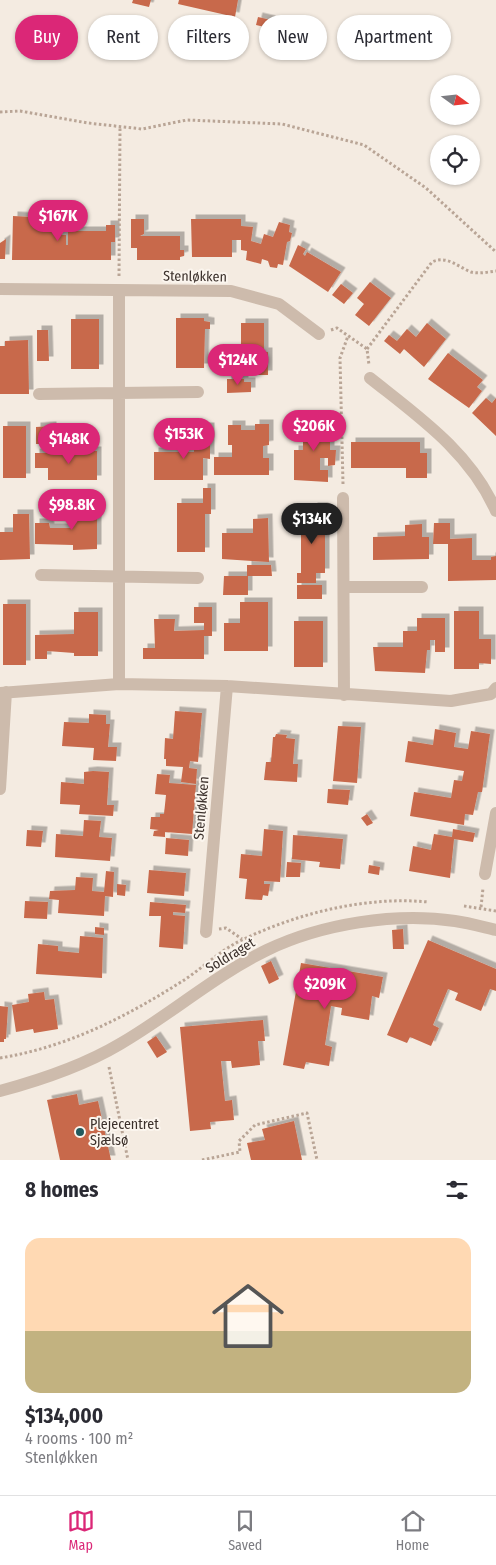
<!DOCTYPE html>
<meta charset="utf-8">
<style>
body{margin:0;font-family:"Fira Sans Condensed",sans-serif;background:#f7f7f7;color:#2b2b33;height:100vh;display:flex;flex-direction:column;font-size:19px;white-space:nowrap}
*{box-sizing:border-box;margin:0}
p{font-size:16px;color:#7c7c81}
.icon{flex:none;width:28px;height:28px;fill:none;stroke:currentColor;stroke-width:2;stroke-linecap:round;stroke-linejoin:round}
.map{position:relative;height:1160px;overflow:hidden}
.sheet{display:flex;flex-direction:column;background:#fff;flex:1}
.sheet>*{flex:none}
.hud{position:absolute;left:15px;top:15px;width:466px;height:45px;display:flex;gap:10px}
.needle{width:32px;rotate:105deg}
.controls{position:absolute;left:430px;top:75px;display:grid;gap:10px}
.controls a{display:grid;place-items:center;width:50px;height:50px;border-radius:50%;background:#fff;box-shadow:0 1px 4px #0004;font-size:25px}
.price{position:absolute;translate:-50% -42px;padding:0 11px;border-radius:18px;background:#db2777;color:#fff;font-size:16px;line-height:32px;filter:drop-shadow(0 1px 2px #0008)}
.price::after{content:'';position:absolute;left:50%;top:30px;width:15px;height:11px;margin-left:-8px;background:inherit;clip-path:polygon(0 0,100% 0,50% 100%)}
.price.current{background:#222;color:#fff}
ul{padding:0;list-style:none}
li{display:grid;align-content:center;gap:10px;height:265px;padding:0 25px}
li span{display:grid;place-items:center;height:155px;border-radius:15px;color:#555}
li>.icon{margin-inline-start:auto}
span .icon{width:90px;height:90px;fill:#fffc;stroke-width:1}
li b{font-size:21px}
h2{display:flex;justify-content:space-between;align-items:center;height:60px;padding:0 25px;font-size:21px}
.chip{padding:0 18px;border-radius:22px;background:#fff;box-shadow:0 1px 4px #0004;font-size:18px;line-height:45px}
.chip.current{background:#db2777;color:#fff}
.dock{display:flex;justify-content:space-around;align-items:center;height:70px;border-top:1px solid #e1e1e2;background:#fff;font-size:14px;color:#7c7c81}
.dock a{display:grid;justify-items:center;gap:2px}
.dock .current{color:#db2777}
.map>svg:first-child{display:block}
.building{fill:#c8694b;filter:url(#shadow)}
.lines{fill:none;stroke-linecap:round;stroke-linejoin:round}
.path{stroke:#b9a596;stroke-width:3;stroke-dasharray:2.5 2.5;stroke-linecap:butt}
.street{stroke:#cdbbac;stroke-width:12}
.poi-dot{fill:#1f5a5e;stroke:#fbf5ee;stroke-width:2}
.labels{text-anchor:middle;stroke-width:4;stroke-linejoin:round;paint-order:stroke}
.street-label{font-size:14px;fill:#3b302b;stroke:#fbf5ee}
.poi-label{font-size:14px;fill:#3b302b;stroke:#fbf5ee;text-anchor:start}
</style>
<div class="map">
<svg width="496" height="1160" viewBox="0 0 496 1160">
<defs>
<filter id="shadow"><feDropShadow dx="4.5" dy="-4.5" stdDeviation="0" flood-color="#0004"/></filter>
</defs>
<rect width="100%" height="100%" fill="#f4ebe1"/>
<path class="building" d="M133,0H151L149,7L132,3Z
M179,0H238L235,17L178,4Z
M258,17L271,20L269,28L256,25Z
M13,216L49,218L50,231H62V235H66V245H68V231H106V225H115V242H111V260H12Z
M131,219H144V234L140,236H180V250H184V256L180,257V260H137V248H131Z
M191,219H241V226L253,227L251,241L261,244L264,234L273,237L279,222L290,225L289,232L292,233L290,241L287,242L283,265L278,264L277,268L270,267L268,261L262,259L261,264L246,260L247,251L241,250V240H232V257H192Z
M6,239L5,259H0V243Z
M298,245L306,249L303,254L305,256L307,252L341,272L328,292L289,266Z
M370,282L391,298L369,326L355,315L364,304L357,298Z
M341,284L353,293L344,304L332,295Z
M176,318H204V321L210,322V329H205L204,368H176Z
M71,319H99V369H71Z
M241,323H264V352H268V375H226V352H241Z
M427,323L446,339L424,367L404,349L400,354L384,341L389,335L397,341L407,329L416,337Z
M37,330H48L49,361H37Z
M28,340L29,394H0V346H5V341Z
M448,353L483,380L477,387L482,391L469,408L428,379Z
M227,379H244V382H251V392L227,393Z
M486,398L492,403L496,398V436L472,413Z
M303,417H320V424H330V450H336L335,465L328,466V458H320V470H328V482L294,480V450H303Z
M255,424H269V445L263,446V458H269V475H214V457H232V445H228V425H241V430H255Z
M3,426H26V478H3Z
M52,426V444H36V427Z
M194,427H210V459L203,458V480H154V452H194Z
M351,442H420V453H427V478H406V468H351Z
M47,451H97V480H48V468H35V453H47Z
M203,488H211V514H205V552H177V503H203Z
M97,505V549L73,550V545L35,544V523H49L50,528H73V506Z
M313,507H324L325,512V573H316V583H297V573H301V512H313Z
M13,514H29L30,559L0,560V532H13Z
M268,518L269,562L222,559V533H253V519Z
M434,523H450V539L472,538V560H491V557L496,556V580L448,581V544H433Z
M422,524V537H429V559L373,560V537L405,536V525Z
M247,565H271L272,576H247Z
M224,576H248V595H223Z
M297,585H322V599H297Z
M240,602H268V651H224V623H240Z
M3,604H26V665H3Z
M194,607H212V636H204V659H143V648H155L154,619H175L174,631L204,630V623H194Z
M454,611H479V639H491V664L479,663V669H454Z
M74,612H98V656H74V653L47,651V659H35V635L74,634Z
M417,618H445V652H435V640H430V650H427L425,673L375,671L373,647H403V631H417Z
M294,621H323V667H294Z
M175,711L202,713L198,762L190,761L189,768L197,769L196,784L181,782L183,767L166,766V759H164L165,738L173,739Z
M89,714L106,715V724H110L108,747H117L116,761L93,760L94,748L62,746L64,722L89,723Z
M338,726L361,727L357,783L333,781Z
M435,729L456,733L454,747L468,749L471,731L490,734L482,792H478L473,815L465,814L464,825L410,816L414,792L451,798L454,780L462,781L464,771L405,762L408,741L433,745Z
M276,734L287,735L286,738L295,739L293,764H298L297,782L264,780L266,762H271L273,737H275Z
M93,771L109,772L107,805H114L113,816L79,814L80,805L60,804L61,782L84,784V772Z
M157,774L170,775L169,783L196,785L192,834L165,832V837L153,836L154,831L159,830L150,829L151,817H160V814H164L166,795L155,794Z
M328,789L350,790L348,805L327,803Z
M367,814L373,823L367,826L361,818Z
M84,820L101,821L99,837L112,838L110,861L55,857L56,834L83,836Z
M264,829L283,831L280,882L264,881V884H270L268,896L263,895L262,900L245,899L247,879L239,878L241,854L262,856Z
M453,829L475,833L473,842L454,839L450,878L409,871L413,846L431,850L434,834L452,837Z
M27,830L43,831L41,847L26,846Z
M293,835L343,839L340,869L319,867L320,862L292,859Z
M166,838L189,840L188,856L165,854Z
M287,862L301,863L300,877H286Z
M369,865L380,867L379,875L368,873Z
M149,870L186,873L184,896L147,893Z
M106,871L114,872L113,897L105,896L104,916L58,913L59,900L49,899L50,891L75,890L76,877L93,878L92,891L104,892Z
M117,884L126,885L125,896L117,895Z
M25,901L48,902L47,919L24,918Z
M150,902L186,905L185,913L173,912V915L185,916L183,949L159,947L161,916H149Z
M95,927L104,928V935L95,934Z
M403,929L404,949H393L392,930Z
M80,936L103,938L102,978L36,974L38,944L58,946V951L79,953Z
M428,940L496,969V991L490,989L481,1011L455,1000L458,993L448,989L433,1025L439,1028L431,1046L410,1037L407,1043L387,1035Z
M271,961L279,979L269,984L261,966Z
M301,963L383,977L379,998L372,996L369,1020L341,1015L342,1008L331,1006L325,1045L332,1047L329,1066L306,1062L304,1069L283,1065Z
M44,992L45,1000L54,999L58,1029L34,1033L33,1029L16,1032L12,1005L29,1002L28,994Z
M0,1006L8,1007L6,1039H4V1042H0Z
M263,1020L265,1041H258L260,1065L232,1068L231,1061H221L225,1101L232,1100L234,1120L210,1122L211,1129L190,1131L180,1027Z
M156,1036L167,1052L157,1058L147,1042Z
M77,1094L79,1105L98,1101L111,1160H60L47,1100Z
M294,1121L302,1160H251L247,1143L265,1140L262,1129Z"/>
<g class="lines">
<path class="path" d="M0,112L20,111L88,123L142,129L187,120L282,124L364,145L426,188L496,252
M119,276L120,127
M331,330L337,328L367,349L369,365
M367,349L432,262C447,255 458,267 471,272C479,274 488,272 496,271
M343,484L340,358L348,336
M464,906L496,911
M481,907L483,888
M219,929L226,928L242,939
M0,1058C67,1047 124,1018 181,982C202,969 221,949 244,939C299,913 366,896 428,902
M109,1067L128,1160
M202,1160L240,1152L239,1141L255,1125L307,1113L317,1160"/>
<path class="street" d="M0,289L231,291L279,304L319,334
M370,378C419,417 470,452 496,511
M39,394L198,392
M343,498L344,695
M41,575L198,578
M344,587H422
M119,684V291
M0,693L119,684L227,686L451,701L491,694L496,688
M0,789L6,692
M485,874L496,813
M206,932L227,686
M0,1091C41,1080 83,1066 120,1044C170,1015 214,976 267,950C321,924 395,912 455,921C469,923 483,927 496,930"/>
</g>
<circle class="poi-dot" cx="80" cy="1132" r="5"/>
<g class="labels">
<g class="street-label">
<text transform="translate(195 276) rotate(1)" y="5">Stenløkken</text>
<text transform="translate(201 808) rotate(-85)" y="5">Stenløkken</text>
<text transform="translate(230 955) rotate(-31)" y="5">Soldraget</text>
</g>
<g class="poi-label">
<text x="90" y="1129">Plejecentret<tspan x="90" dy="16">Sjælsø</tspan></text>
</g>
</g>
</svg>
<div class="controls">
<a><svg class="needle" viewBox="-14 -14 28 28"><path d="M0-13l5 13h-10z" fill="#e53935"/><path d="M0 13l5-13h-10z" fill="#7c7c81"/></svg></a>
<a><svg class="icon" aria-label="locate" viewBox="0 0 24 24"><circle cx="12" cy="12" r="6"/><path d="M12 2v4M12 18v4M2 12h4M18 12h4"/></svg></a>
</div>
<b class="price" style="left:58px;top:242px">$167K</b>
<b class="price" style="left:238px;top:386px">$124K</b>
<b class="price" style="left:314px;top:452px">$206K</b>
<b class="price" style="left:184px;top:460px">$153K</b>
<b class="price" style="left:69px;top:465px">$148K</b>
<b class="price" style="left:72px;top:531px">$98.8K</b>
<b class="price current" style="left:312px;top:545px">$134K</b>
<b class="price" style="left:325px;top:1010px">$209K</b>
<div class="hud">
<a class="chip current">Buy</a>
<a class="chip">Rent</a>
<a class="chip">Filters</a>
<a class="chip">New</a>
<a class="chip">Apartment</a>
</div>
</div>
<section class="sheet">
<h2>8 homes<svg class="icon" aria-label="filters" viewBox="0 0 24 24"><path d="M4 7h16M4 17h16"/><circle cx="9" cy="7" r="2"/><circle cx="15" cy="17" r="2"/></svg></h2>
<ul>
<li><span style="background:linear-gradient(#ffd9b3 60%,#c2b280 0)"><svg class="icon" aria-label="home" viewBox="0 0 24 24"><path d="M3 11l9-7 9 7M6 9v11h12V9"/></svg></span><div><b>$134,000</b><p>4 rooms · 100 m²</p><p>Stenløkken</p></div></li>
</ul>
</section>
<nav class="dock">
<a class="current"><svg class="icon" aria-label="map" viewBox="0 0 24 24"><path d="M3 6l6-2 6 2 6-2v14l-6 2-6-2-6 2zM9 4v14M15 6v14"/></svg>Map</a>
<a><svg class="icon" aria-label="saved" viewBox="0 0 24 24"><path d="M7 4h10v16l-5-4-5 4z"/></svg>Saved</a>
<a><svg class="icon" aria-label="home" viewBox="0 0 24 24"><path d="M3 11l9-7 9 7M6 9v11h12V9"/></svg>Home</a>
</nav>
